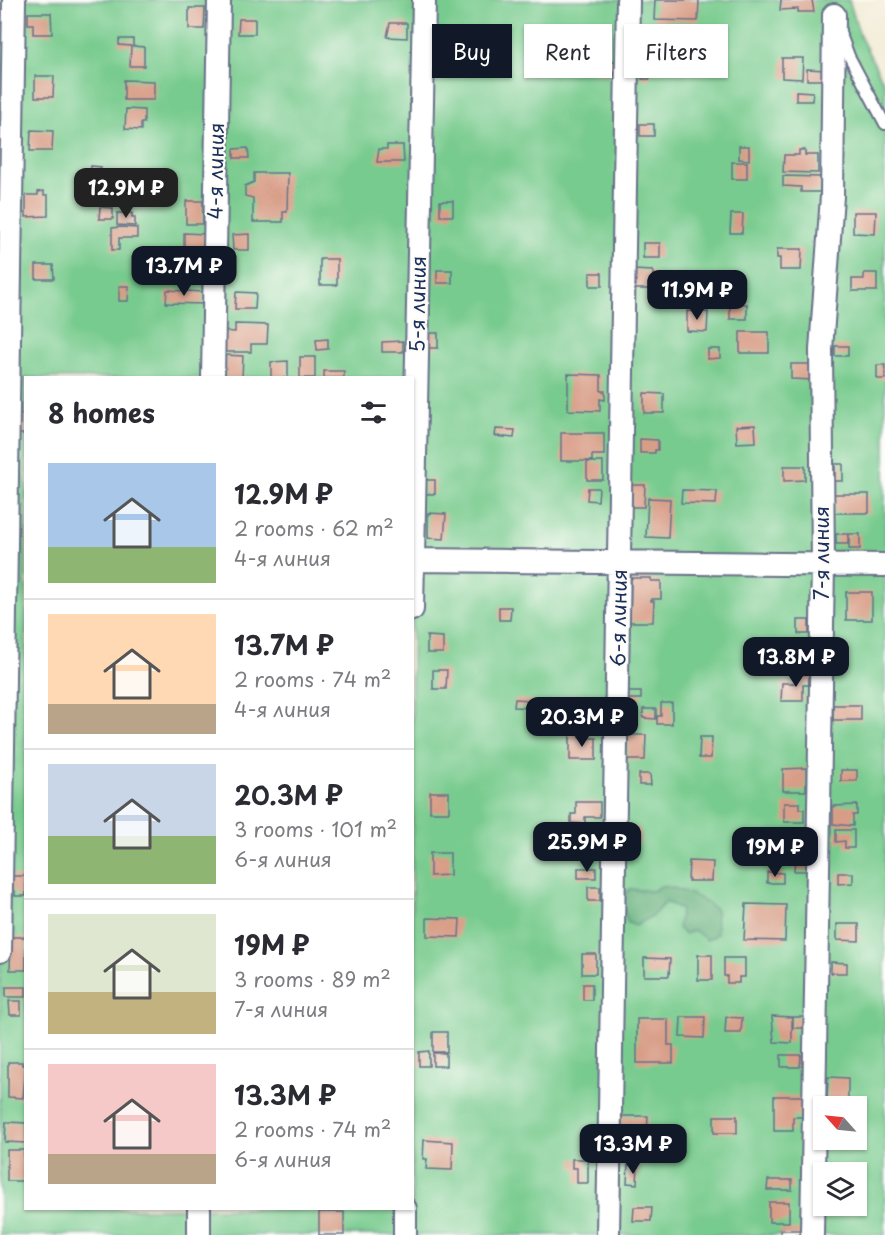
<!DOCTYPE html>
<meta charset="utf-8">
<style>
body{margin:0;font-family:"Playpen Sans",sans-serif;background:#f2f2f3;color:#2b2b33;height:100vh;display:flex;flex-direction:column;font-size:22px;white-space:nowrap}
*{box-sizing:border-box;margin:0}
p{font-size:20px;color:#7c7c81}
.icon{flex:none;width:33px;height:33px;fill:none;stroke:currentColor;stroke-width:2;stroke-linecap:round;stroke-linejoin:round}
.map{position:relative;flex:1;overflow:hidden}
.panel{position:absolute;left:24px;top:376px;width:390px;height:834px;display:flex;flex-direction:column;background:#fff;border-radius:0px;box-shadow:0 2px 4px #0004}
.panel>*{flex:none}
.banner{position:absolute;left:432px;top:24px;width:363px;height:54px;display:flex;gap:12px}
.needle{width:39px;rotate:297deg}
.buttons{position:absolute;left:813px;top:1096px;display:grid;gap:12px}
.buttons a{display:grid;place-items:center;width:54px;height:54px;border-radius:0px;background:#fff;box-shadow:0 2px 4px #0004;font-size:30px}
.price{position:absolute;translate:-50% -51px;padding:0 14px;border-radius:12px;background:#111827;color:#fff;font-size:20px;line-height:39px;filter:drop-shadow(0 2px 3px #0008)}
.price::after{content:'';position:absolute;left:50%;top:36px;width:18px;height:14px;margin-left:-9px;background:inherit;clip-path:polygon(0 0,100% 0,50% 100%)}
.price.selected{background:#222;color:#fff}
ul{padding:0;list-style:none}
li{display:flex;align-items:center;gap:18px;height:150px;padding:0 24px}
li+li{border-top:2px solid #e1e1e2}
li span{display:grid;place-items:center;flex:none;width:168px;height:120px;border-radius:0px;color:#555}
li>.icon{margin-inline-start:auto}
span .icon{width:72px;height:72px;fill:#fffc;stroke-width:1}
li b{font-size:26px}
h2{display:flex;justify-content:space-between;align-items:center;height:72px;padding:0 24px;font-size:26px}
.tag{padding:0 21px;border-radius:0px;background:#fff;box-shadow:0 2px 4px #0004;font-size:21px;line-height:54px}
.tag.selected{background:#111827;color:#fff}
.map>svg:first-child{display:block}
.green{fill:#78cb8e;stroke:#4a7d76;stroke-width:1.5;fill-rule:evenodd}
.forest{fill:#62af79;stroke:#3e6f6c;stroke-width:1.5}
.building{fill:#d89d87}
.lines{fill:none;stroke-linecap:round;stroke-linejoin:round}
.service-casing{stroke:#677188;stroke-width:14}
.minor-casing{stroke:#677188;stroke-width:26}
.service{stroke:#fff;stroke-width:10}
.minor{stroke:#fff;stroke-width:22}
.labels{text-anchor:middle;stroke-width:4.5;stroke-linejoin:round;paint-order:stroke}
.street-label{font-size:20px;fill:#1b2f5e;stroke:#fdfcf7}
</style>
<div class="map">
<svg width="885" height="1235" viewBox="0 0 885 1235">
<rect width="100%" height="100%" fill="#fdfcf7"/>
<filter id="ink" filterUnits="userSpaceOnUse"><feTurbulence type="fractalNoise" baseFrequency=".0167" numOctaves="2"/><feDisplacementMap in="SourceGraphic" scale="12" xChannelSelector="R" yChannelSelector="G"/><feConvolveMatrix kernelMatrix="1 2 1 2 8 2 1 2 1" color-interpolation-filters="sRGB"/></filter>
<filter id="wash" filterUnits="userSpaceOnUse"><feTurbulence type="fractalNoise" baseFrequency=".008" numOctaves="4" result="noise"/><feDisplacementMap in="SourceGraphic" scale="24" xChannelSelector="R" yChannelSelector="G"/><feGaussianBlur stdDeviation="1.35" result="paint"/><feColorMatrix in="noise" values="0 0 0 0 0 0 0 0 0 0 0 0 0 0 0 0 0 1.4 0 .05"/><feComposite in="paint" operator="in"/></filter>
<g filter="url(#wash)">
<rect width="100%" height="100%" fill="#f3ecd7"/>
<path class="green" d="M0,0H849L860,36L885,85V1235H0ZM26,378H412V1209H26ZM824,1107H856V1140H824ZM824,1173H856V1206H824Z"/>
<path class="forest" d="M661,886C680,888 701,897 716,910L717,934L707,940L694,930L684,934L678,928L681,909L666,902L653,915L636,926L628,923C623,909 618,899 630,889L653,891Z"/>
<g id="blocks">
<path class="building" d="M655,0H699L698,21L654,20Z
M781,0H812L814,12H798V9L780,10Z
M189,8H205L204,29H189Z
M28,13H51L52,34H33V24H28Z
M239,19H255V34H238Z
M390,23H407V38L387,37Z
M119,39H133V46L144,47V66H130L131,46L119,45Z
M782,58H803L802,79L782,78Z
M599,61H616V74L599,75Z
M642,63H650V79H642Z
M807,69L826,70L825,80H807Z
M35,76H54L53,97H35Z
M124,80L154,81V100H124Z
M796,91L813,92L812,101H796Z
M126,109L144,110V123H141V130L125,129Z
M640,124H654V136H640Z
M31,130L53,131L52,151H30Z
M387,145H403L404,162H377L379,149H387Z
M739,146H749V160L739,159Z
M248,148L249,158H234V149Z
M799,150H805V155H818V173L783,172L784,155H799Z
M732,162H747V179H732Z
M91,166L101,167L99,184H89Z
M254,173H288L287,212H283V222H253V198L245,196V186L254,182Z
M783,176L821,177L820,192H801V187L783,186Z
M44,191V195H48V216L26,217V195H38V192Z
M186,201H203V224H186Z
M440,201H453V216H440Z
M100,207L113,208V219H99Z
M853,212H876L875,234L853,233Z
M117,213H132V217H135V226L117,225Z
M731,214H743L742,233H730Z
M120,227L137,228V238H119V250H112V228Z
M184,233L205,234L204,255H184Z
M249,234V250H233L232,235Z
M643,243H660V258H643Z
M777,249H802L801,270H780V258H777Z
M320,259H337V285H320Z
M36,265H53L54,279H36Z
M437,270H452V283H437Z
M632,270L653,271V275H656L655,289H632Z
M590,273H602V286H590Z
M864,273H877V291H852V279H864Z
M119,286H129L128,301H119Z
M167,290L203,292V304L166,303Z
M236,292L256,293L255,309H235Z
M730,304H747V319H730Z
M687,311L708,312L707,332L687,331Z
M235,324L268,325L267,344H251V352H222V331L235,332Z
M740,332H769V353H740Z
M428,333H438V348H428Z
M328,339V349L317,350L316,340Z
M403,341V352H382V342Z
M835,346H848V356H835Z
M708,349H720V358L708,359Z
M225,355L243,356L242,378H225Z
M300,357H315V378H300Z
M288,361V378H271V362Z
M791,364H812L813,380L791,379Z
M877,365H885V379H877Z
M324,371H344V378H324Z
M568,374L601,375V391H605V400L600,399V411L568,410Z
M644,393L664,394V413H644Z
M19,414H26V434H19Z
M755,425L756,442L737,443L736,426Z
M496,429L515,430L514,438L495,436Z
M561,433H604V455H592V461H561Z
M640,439L658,440V450H655V453H640Z
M587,462H603V480H587Z
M835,464H843V481H835Z
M784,466H805V480L784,481Z
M425,480H435V494H425Z
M630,485H645L644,507H629Z
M588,488H599L598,501L587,500Z
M682,490L717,491L716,504L681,503Z
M834,494H869V513H834Z
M648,498L670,499L668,538L646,537Z
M428,513L446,514L444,539L428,538Z
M836,534H848V544H836Z
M849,534H860V549H849Z
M631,578H651V581H661V599H651V601H654L653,622H630Z
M846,592H872V620H846Z
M499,607H511L510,620H499Z
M798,620H809V634H798Z
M427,636L443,637V653H427Z
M433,670H447L446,689H433Z
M797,674H813V685H803V701H781L782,683H796Z
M626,692H641V699H626Z
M515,699L531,700V708L514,707Z
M661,703H672V724H657V716H661Z
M833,705H861V720H833Z
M643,709H656V719L643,718Z
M570,734H580V738H596V760H570Z
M628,735H646L645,760H627Z
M700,737H712L711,758H699Z
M806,768V791H783V769Z
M841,770H857V781H841Z
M639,774H650L651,785H639Z
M430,792H449V812H430Z
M576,802H600V817H585V824L571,823V814H576Z
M784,803H800V809H804V822H784Z
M857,805V815H853V826L833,824V806Z
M624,828H640V843H632V846H624Z
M836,830H854V848H845V841L836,842Z
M784,837H797V850H784Z
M430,853H450V875L430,876Z
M795,857L812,858V871H794Z
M689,861L713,862L712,881H688Z
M578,868H596V878H578Z
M767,872L783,873V883H767Z
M838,873H853V883L838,884Z
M9,876H26V896H15V891H8Z
M588,887H600V901H588Z
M746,904L786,905L785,941L744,940Z
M427,918L460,919L459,937L427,936Z
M837,924H859V941L837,940Z
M11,937H26V970H10Z
M582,954H596V974H582Z
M698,955H712V980H698Z
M644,958L670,959L669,976H644Z
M724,958H745V977H739V983H727V976H724Z
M831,962L847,963V973H831Z
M583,984H592V1000H583Z
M6,987H26V997H6Z
M9,1001H21V1015H10Z
M772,1016L792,1017V1043L774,1042Z
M681,1017H705L704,1038L680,1037Z
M726,1017L742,1018L741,1033H725Z
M793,1017H807V1028H793Z
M637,1019H668V1045H673V1063H637Z
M433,1032H447V1052H433Z
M429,1051V1066H419V1052Z
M433,1053H446V1066H433Z
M781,1055H801L800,1067H781Z
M8,1062H22V1065H26L23,1098L8,1097Z
M828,1077L848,1078V1101H827Z
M774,1096H807V1117H793V1131H774Z
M620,1116H648L647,1133L620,1132Z
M714,1116H737V1133H714Z
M6,1122L26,1123V1143L5,1142Z
M424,1140L453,1142L452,1170L426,1169L427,1159H423Z
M7,1150H24V1181H7Z
M572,1159H588V1183H577V1168H572Z
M628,1165L638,1166L637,1184L627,1183Z
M768,1180H792V1190H767Z
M769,1202H789V1222H769Z
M634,1207H652L651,1221H633Z
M319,1212H344V1235H319Z
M780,1230H803V1235H780Z"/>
</g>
</g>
<g filter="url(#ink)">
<use href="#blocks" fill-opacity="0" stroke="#677188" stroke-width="1.5"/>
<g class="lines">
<defs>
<path id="service" d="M840,32L849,56L885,124"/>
<path id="minor" d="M213,378L219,0
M412,560L885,565
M412,609L424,0
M0,951L14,0
M199,1235V1209
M405,1235V1209
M608,1235L628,0
M812,1235L823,564L821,350L832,196L834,15"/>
</defs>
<use href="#service" class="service-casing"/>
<use href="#minor" class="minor-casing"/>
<use href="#service" class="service"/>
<use href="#minor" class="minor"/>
</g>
</g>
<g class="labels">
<g class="street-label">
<text transform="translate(216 171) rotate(-89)" y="7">4-я линия</text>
<text transform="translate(418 304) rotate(-89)" y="7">5-я линия</text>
<text transform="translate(822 553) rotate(-90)" y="7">7-я линия</text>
<text transform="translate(619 618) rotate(-89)" y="7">6-я линия</text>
</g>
</g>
</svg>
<div class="buttons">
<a><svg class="needle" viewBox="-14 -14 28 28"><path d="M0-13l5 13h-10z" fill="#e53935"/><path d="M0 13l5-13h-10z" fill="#7c7c81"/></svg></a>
<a><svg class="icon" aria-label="layers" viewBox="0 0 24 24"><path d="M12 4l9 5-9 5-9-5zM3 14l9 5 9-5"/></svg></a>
</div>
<b class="price selected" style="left:126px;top:219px">12.9M ₽</b>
<b class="price" style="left:184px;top:297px">13.7M ₽</b>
<b class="price" style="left:697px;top:321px">11.9M ₽</b>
<b class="price" style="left:796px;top:688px">13.8M ₽</b>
<b class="price" style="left:582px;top:748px">20.3M ₽</b>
<b class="price" style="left:587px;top:873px">25.9M ₽</b>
<b class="price" style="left:775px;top:878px">19M ₽</b>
<b class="price" style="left:633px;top:1175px">13.3M ₽</b>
<div class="banner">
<a class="tag selected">Buy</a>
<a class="tag">Rent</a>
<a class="tag">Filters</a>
</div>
<section class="panel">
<h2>8 homes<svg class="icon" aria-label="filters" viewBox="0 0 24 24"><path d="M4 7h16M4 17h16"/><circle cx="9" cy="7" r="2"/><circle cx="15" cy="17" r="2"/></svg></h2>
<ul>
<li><span style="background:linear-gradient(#a9c7e8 70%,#8fb573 0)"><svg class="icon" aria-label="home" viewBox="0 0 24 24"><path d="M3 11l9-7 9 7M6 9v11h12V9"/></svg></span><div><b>12.9M ₽</b><p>2 rooms · 62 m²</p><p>4-я линия</p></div></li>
<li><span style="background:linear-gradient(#ffd9b3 75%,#b9a48a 0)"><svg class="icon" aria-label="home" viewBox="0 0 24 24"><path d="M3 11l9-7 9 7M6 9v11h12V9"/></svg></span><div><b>13.7M ₽</b><p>2 rooms · 74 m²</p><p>4-я линия</p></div></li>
<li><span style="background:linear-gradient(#c9d6e8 60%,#8fb573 0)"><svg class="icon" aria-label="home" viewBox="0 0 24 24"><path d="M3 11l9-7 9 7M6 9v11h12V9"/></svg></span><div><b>20.3M ₽</b><p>3 rooms · 101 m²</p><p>6-я линия</p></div></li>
<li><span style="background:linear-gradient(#dfe7d0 65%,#c2b280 0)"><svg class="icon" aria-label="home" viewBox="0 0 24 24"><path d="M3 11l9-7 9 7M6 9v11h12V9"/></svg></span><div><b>19M ₽</b><p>3 rooms · 89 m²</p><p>7-я линия</p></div></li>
<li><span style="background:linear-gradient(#f6c9c9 75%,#b9a48a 0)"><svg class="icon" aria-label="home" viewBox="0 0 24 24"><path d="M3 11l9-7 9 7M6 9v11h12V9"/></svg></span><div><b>13.3M ₽</b><p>2 rooms · 74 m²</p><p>6-я линия</p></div></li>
</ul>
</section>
</div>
